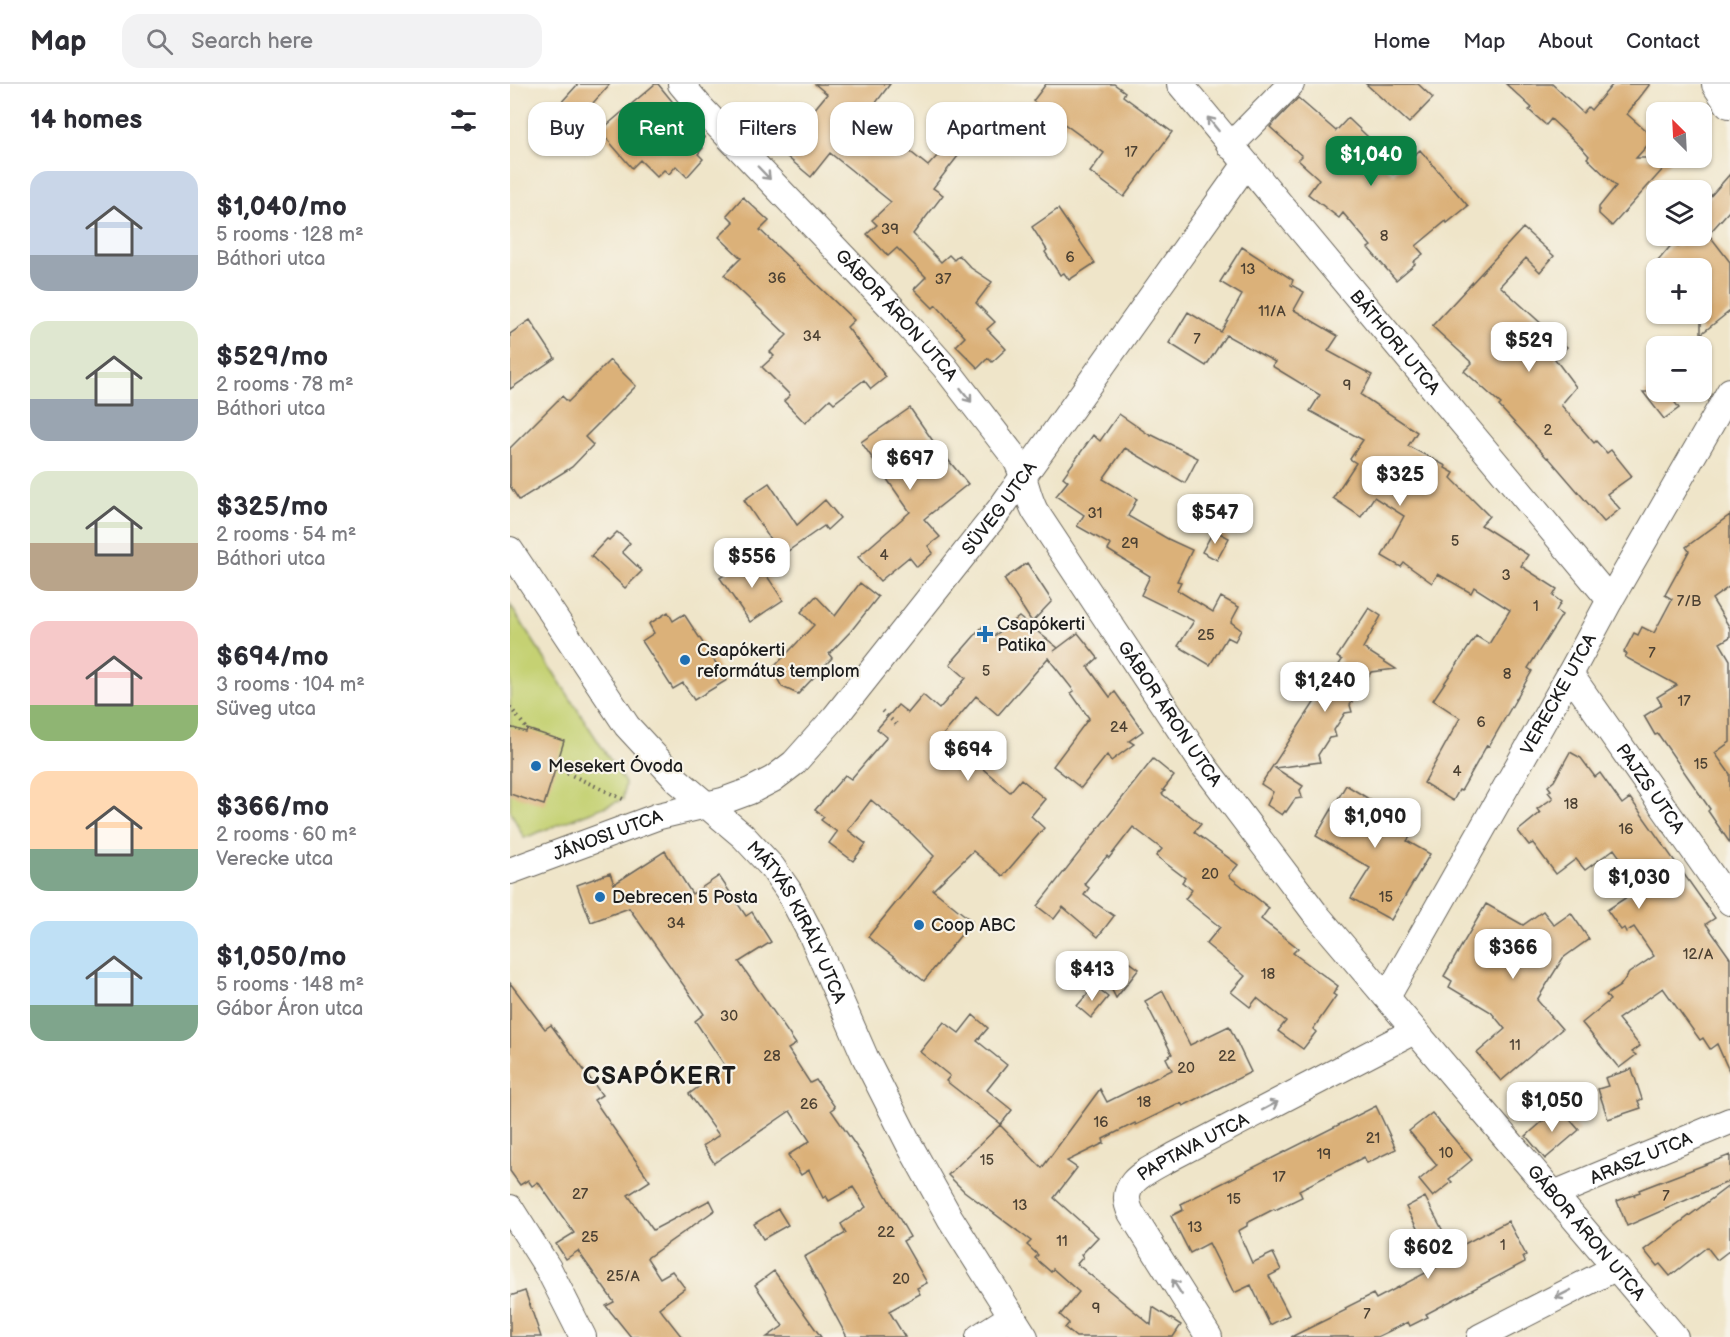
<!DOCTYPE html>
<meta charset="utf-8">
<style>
body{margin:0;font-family:"Balsamiq Sans",sans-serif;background:#f2f2f3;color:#2b2b33;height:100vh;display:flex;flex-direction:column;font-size:22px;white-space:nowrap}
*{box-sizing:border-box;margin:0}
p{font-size:20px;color:#7c7c81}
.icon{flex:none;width:33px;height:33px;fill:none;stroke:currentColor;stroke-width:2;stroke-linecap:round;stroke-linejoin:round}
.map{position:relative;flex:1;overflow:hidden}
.details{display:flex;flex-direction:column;background:#fff;width:510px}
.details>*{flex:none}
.guide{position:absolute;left:18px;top:18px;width:570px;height:54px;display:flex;gap:12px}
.needle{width:39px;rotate:336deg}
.fabs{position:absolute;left:1136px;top:18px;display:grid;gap:12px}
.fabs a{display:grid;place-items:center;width:66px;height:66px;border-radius:12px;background:#fff;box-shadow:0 2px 4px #0004;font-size:30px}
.price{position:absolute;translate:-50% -51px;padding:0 14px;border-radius:12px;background:#fff;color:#222;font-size:20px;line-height:39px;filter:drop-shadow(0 2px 3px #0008)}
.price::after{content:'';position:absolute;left:50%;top:36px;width:18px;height:14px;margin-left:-9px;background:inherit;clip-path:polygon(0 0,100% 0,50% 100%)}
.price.active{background:#0b8043;color:#fff}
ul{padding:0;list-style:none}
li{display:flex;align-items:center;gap:18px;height:150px;padding:0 30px}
li span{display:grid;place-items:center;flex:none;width:168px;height:120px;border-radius:18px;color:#555}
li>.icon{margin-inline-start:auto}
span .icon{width:72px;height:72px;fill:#fffc;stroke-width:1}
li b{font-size:26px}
h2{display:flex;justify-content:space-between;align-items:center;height:72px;padding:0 30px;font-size:26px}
.tag{padding:0 21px;border-radius:18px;background:#fff;box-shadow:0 2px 4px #0004;font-size:21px;line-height:54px}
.tag.active{background:#0b8043;color:#fff}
header{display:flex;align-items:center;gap:36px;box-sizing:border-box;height:84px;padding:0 30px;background:#fff;border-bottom:2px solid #e1e1e2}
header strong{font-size:28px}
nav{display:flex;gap:33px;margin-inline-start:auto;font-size:21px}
.search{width:420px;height:54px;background:#f2f2f3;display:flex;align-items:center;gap:15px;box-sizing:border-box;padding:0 21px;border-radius:18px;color:#7c7c81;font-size:22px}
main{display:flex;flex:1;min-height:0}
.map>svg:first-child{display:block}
.green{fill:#c5d173;stroke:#707648;stroke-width:1.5}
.building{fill:#dbb179}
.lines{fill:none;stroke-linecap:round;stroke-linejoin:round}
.minor-casing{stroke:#666259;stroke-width:28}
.tertiary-casing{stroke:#666259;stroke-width:34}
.path{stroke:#666259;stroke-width:4;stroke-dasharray:1.5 4.5;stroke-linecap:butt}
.minor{stroke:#fff;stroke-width:26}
.tertiary{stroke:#fff;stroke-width:32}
.oneway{stroke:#999}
.poi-dot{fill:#1f6fb2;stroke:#f7f3e8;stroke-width:2}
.labels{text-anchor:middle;stroke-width:4.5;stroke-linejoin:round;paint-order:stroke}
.number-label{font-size:15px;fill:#4c4133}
.street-label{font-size:18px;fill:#1c1c1c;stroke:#f7f3e8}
.poi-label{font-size:18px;fill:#1c1c1c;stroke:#f7f3e8;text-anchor:start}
.district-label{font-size:24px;font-weight:bold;letter-spacing:1.5px;fill:#1c1c1c;stroke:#f7f3e8}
</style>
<header>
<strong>Map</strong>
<div class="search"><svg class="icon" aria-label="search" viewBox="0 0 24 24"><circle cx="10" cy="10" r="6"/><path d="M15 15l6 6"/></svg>Search here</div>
<nav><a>Home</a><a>Map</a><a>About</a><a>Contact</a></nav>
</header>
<main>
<section class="details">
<h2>14 homes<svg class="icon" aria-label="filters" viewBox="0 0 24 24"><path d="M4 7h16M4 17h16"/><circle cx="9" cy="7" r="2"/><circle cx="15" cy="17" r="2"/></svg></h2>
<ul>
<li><span style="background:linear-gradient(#c9d6e8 70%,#9aa5b1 0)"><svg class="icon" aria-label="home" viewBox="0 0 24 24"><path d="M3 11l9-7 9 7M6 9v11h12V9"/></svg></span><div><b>$1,040/mo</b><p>5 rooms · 128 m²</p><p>Báthori utca</p></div></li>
<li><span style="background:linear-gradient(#dfe7d0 65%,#9aa5b1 0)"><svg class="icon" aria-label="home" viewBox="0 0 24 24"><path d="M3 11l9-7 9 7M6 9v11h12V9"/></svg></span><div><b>$529/mo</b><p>2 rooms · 78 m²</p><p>Báthori utca</p></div></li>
<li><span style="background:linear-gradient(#dfe7d0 60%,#b9a48a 0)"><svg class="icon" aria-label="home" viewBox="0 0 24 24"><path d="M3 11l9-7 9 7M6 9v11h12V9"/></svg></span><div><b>$325/mo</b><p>2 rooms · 54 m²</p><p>Báthori utca</p></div></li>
<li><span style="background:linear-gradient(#f6c9c9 70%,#8fb573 0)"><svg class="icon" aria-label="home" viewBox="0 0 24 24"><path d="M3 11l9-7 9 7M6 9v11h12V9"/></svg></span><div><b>$694/mo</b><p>3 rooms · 104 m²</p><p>Süveg utca</p></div></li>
<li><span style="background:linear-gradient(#ffd9b3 65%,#7fa58c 0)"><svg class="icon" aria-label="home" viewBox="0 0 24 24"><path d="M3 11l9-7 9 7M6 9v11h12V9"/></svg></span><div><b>$366/mo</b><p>2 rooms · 60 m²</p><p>Verecke utca</p></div></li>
<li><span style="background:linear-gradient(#bfe0f5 70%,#7fa58c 0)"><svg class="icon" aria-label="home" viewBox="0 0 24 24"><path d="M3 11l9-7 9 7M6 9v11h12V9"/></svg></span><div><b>$1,050/mo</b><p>5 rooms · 148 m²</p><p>Gábor Áron utca</p></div></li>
</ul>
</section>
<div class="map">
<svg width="1220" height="1253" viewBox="0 0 1220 1253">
<rect width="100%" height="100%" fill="#f7f3e8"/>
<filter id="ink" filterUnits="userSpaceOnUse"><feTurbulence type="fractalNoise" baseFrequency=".0167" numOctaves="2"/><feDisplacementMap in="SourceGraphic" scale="12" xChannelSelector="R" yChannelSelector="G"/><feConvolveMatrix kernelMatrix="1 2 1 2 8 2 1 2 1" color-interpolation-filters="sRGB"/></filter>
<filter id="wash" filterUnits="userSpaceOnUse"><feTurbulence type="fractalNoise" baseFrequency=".008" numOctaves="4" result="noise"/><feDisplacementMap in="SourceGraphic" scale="24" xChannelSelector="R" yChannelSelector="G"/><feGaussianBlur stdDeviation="1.35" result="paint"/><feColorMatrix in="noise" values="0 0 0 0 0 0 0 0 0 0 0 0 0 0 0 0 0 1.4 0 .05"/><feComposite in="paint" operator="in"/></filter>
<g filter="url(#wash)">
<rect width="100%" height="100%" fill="#efe5c9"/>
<path class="green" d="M0,521L115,699L113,715L109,717L14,754L0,726Z"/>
<g id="blocks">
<path class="building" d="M68,0H100L57,48L39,32Z
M145,0H148L166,22L164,23L195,54L189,60L193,64L188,70L193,75L177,93L166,82L159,90L154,86L147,93L130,76L122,84L90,47Z
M305,0H380L356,32L418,82L452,45L462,54L423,104L433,111L403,150L431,178L439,171L444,176L449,171L461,184L482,198L466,219L485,238L477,245L496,265L482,278L478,274L468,284L446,262L455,253L426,221L423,224L404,205L416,193L387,164L378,172L357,150L367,141L362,136L381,118L320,69L301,93L270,67L317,10Z
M536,0H604L615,8L613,12L662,48L614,113L580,88L594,69L523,17Z
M856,0H908L923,14L899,39Z
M996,0H1042L1073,29L1078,23L1081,26L1103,0H1140L1117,30L1144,54L1126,74H1163L1102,142L1089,130V123L1106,102L1077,74L1079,72L1072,64L1041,35L1036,41L1019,26L1022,24Z
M788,14L826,47L838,34L858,53L850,61L883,90L910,66L958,122L937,139L936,137L906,162L913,170L903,178L905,180L886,196L858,164L861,162L833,129L829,134L798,110L809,95L788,76L792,72L760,43Z
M1220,90V126L1197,152H1200L1220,178V227L1191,250V184H1142L1163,159L1168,163L1177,152H1191V123Z
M233,113L259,137L250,146L344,236L337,243L376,293L361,305L354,296L324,319L320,315L295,339L274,317L280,311L252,283L264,272L260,268L277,251L214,191L231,174L209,153L224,138L217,131Z
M548,125L585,179L559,196L554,189L550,191L535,168L537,166L522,143Z
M1013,144L1044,172L1030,188L1016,174L990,202L1057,263L1045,275L1066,303L1051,321L1084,359L1086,357L1097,369L1101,366L1122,392L1097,410L1110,425L1094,438L1038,373L1037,374L989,322L991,320L954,287L962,279L922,242Z
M732,163L783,196L781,201L794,208L784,226L828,252L818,267L862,291L851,311L907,348L898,362L936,382L935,384L944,389L941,394L979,432L971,441L1018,471L1011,482L1047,505L1043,512L1051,518L1046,527L1052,531L1018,584L1022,587L979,662L977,661L951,707L949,706L943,717L914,699L950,634L923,616L966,552L979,560L1000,526L964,503L961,509L928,490L922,499L894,479L891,483L872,472L894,432L864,413L851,433L823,414L846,379L840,375L853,356L800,327L810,311L762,282L765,278L716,251L696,282L659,259L678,228L711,248L732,211L710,198Z
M20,236L45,274L0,305V250Z
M100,276L126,302L75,353L83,361L62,383L9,416L0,402V364L52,312L58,318Z
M1133,308H1157L1169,324L1154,335Z
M400,324L425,360L458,400L414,435L430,453L418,462L423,469L407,483L399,473L370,497L348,473L400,428L351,358Z
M609,330L641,352L642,351L688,374L675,399L615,364L593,395L627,415L618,432L658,455L682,466L667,497L671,498L667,506L703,528L711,513L729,523L721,538L731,546L725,557L717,553L700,581L668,562L684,537L631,511L640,492L598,466L601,461L567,442L574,431L546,412L558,397L553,393L583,351L590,357Z
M259,399L287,441L315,416L330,434L317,446L314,442L268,474L261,464L264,461L234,416Z
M1220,431V502L1202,515L1220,544V553L1210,559L1220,576V658L1205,669L1220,690V759L1198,727L1200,725L1148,650L1145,651L1134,632L1152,621L1147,613L1167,601L1115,573L1117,570L1114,568L1124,549L1128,551L1132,543L1144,549L1162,515L1155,511L1179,467L1176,463Z
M704,446L719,454L707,476L692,468Z
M107,448L120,459L112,468L132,487L115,504L81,472L97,455L99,456Z
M243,471L273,516L240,538L210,494Z
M517,479L542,517L522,538L494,495Z
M350,499L368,513L341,547L319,570L322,574L288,610L272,603L262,585L304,541L291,528L306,512L325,532Z
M859,524L871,532L853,564L886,585L861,588L840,621L842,628L835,629L824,646L826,653L819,654L808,671L810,678L765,684L793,702L790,706L792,714L785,715L776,728L775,727L772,731L757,721L763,708L751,700L832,576L827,573Z
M158,528L163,537L174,530L217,596L184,616L173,599L163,605L132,557L144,549L139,540Z
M509,533L548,564L544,567L568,549L588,574L578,583L600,613L605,608L633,647L619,657L624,660L601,677L597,671L571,704L543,682L579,634L561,609L564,607L538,574L488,631L466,612L433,651L500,708L511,695L535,715L521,732L534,744L493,792L463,767L423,806L462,837L414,897L358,853L424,772L402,750L361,716L338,746L356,760L343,777L319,759L327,748L311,736L314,733L305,726L335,691L341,695L377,653L367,645L388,621L398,629L413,611L429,625L456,594L440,580L473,542L484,552Z
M0,643L16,648L17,645L54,657L34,721L0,710Z
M1060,668L1071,674L1085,693L1090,689L1112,720L1120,714L1205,834L1196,840L1220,874V989L1207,960L1200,965L1193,954L1190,956L1153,904L1108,935L1130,962L1122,968L1126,971L1109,984L1072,939L1100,916L1096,911L1110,902L1119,889L1144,872L1124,843L1116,848L1114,844L1111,846L1097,826L1129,805L1126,801L1129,800L1104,765L1075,786L1066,775L1046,790L1023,759L1019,761L1008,747L1030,729L1027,725L1043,714L1038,708L1041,706L1038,702L1044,697Z
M643,675L664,692L653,706L655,707L652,710L691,740L684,748L728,781L719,792L759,824L751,835L788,864L783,869L828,902L823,910L826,912L803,945L806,948L793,965L768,947L776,937L747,914L740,923L721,908L735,892L696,860L710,843L675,815L682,806L672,798L675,794L646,772L652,765L623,743L599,774L597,772L574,800L579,804L574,811L604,832L588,853L553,823L544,835L527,822Z
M836,701L890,734L893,730L909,740L897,757L920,770L881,836L841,814L860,784L806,752Z
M155,767L182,810L209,792L236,832L242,828L261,858L229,878L286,960L278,965L300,999L306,996L325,1023L321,1026L355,1075L400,1153L393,1157L417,1199L407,1204L410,1210L379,1227L395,1253H337L294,1173L336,1149L331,1140L356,1123L343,1103L319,1117L316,1112L313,1114L299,1086L291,1091L278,1071L300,1057L280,1027L204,1079L193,1062L209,1051L179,1010L216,983L185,937L194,930L119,824L81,838L67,801L100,789L104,800Z
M976,820L1013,841L1033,827L1044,841L1061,829L1079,855L1053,874L1027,916L1052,945L991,997L967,969L995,945L981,928L939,903L942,897L934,892Z
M611,872L629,885L606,914L595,892Z
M0,899L35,945L41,941L92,1011L84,1016L140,1097L118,1111L143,1146L200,1116L205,1126L137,1174L150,1194L162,1187L175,1204L149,1224L172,1253H121L96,1222L104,1218L68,1167L56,1175L46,1160L64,1149L28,1098L22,1102L18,1096L10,1101L0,1087Z
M584,902L598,913L581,934L567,922Z
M653,907L680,961L719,942L741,988L673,1022L671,1019L626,1041L625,1039L593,1055L594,1059L557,1077L567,1084L544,1114L588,1153L571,1171L573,1173L567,1180L641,1241L643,1223L671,1241L663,1253H566L555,1244L559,1239L550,1231L569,1208L543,1185L541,1188L525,1174L528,1171L517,1161L521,1157L454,1107L438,1091L490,1041L532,1084L590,1005L597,1018L662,986L656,974L662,970L635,917Z
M463,931L478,944L467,957L497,981L477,1006L502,1026L491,1040L436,997L440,992L410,968L434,938L449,949Z
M1122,985L1132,1015L1128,1017L1131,1024L1098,1035L1088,1005L1098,1002L1095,994Z
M866,1022L886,1065L857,1079L854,1073L789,1106L792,1113L765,1126L764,1125L737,1139V1142L728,1147L742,1179L763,1169L771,1186L759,1192L779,1231L760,1241L741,1201L724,1209L699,1159L680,1169L661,1132L673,1126L671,1120Z
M1049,1023L1069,1046L1035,1075L1016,1052Z
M922,1029L962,1076L939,1095L942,1098L923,1113L909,1096L927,1081L899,1047Z
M1220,1071V1097L1117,1142L1107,1117L1123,1111L1125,1113L1124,1110L1130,1108L1129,1106Z
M1220,1101V1166L1207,1176L1197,1163L1160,1192L1150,1180L1147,1182L1134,1166Z
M915,1113L943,1166L998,1137L1016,1171L1013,1173L1015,1178L916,1230L918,1233L900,1242L898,1238L867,1253H781L836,1226L835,1224L863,1210L866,1215L927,1183L896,1123Z
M268,1125L278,1141L253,1155L244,1140Z
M264,1187L311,1253H257L273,1242L245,1201Z
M15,1207L31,1253H0V1212Z"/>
</g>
</g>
<g filter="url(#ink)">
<use href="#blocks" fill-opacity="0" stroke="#666259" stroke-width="1.5"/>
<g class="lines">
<defs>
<g id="minor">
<path id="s1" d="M171,0L192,25L386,228L434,282L505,374C515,391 516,410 525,427L694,682L805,829L1165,1253"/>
<path id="s2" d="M670,0L1100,516"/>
<path d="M720,62L781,0"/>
<path id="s3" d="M0,466L117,642L167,696L233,752L262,783L278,806L302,852L355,973L400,1062L440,1134L515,1253"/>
<path id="s4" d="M1060,590L1220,818"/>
<path id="s5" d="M0,787L149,732L213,717L240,707L263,695L284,679L325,633L490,425L736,80"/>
<path id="s6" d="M877,913L1060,590L1100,516L1220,307"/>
<path id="s7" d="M1044,1110L1220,1037"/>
<path d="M0,1124L38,1184L73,1253"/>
<path d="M469,1253L502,1232"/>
<path id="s8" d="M699,1253L621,1129C605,1097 641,1086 664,1072L904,947"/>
<path d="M970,1253L1105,1184"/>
</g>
<path id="tertiary" d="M1208,0L1220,18"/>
</defs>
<use href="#minor" class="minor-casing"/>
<use href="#tertiary" class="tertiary-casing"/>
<path class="path" d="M0,623L17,645
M372,627L387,641
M46,684L113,715"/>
<use href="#minor" class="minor"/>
<use href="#tertiary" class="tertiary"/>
</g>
<defs><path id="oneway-shaft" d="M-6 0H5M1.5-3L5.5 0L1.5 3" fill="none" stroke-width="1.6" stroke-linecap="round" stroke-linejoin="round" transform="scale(1.5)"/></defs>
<g class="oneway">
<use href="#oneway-shaft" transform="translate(703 40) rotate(-129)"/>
<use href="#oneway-shaft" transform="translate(254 89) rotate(46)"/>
<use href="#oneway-shaft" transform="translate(456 311) rotate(52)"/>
<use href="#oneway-shaft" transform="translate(760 1022) rotate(-28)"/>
<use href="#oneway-shaft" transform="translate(667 1203) rotate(-122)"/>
<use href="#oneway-shaft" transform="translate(1053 1210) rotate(153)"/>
</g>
</g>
<g class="poi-dot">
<path d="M472 541h6v6h6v6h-6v6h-6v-6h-6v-6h6z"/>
<circle cx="175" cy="576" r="6"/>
<circle cx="26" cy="682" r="6"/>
<circle cx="90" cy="813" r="6"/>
<circle cx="409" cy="841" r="6"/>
</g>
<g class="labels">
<g class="number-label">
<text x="621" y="73">17</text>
<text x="380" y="150">39</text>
<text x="874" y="157">8</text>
<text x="560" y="178">6</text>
<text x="738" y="190">13</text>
<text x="267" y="199">36</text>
<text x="433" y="200">37</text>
<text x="762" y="232">11/A</text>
<text x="302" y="257">34</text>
<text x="687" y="260">7</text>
<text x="837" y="306">9</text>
<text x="1038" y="351">2</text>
<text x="585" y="434">31</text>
<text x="945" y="462">5</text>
<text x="620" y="464">29</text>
<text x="374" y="476">4</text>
<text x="996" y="496">3</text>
<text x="1179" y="522">7/B</text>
<text x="1026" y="527">1</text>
<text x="696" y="556">25</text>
<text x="1142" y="574">7</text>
<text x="476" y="592">5</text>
<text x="997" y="595">8</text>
<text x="1174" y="622">17</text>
<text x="971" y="643">6</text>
<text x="609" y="648">24</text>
<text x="1191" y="685">15</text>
<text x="947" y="692">4</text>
<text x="1061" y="725">18</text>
<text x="1116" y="750">16</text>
<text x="700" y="795">20</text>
<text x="876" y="818">15</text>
<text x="166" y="844">34</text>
<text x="1188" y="875">12/A</text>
<text x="758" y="895">18</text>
<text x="219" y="937">30</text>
<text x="1005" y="966">11</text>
<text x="262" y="977">28</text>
<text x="717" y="977">22</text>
<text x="676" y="989">20</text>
<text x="634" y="1023">18</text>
<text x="299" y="1025">26</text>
<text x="591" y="1043">16</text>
<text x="863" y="1059">21</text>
<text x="936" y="1074">10</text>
<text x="814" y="1075">19</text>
<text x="477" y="1081">15</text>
<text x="769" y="1098">17</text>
<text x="70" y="1115">27</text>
<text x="1156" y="1117">7</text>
<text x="724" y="1120">15</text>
<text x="510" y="1126">13</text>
<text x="685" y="1148">13</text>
<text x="376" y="1153">22</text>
<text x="80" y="1158">25</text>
<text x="552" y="1162">11</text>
<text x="993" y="1166">1</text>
<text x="113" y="1197">25/A</text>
<text x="391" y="1200">20</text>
<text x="586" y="1229">9</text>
<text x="857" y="1235">7</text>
</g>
<g class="street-label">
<text dy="6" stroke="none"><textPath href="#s1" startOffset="316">GÁBOR ÁRON UTCA</textPath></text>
<text dy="6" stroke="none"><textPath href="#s2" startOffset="336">BÁTHORI UTCA</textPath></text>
<text dy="6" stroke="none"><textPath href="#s5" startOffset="633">SÜVEG UTCA</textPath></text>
<text dy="6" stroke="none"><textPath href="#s6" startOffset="348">VERECKE UTCA</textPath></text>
<text dy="6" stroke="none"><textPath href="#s1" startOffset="802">GÁBOR ÁRON UTCA</textPath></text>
<text dy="6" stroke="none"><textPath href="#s4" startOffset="140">PAJZS UTCA</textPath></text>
<text dy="6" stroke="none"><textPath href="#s5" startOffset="104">JÁNOSI UTCA</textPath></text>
<text dy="6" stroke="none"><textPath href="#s3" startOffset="474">MÁTYÁS KIRÁLY UTCA</textPath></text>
<text dy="6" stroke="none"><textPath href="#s8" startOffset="249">PAPTAVA UTCA</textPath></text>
<text dy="6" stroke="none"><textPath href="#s7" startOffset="94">ARASZ UTCA</textPath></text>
<text dy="6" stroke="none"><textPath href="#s1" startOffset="1468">GÁBOR ÁRON UTCA</textPath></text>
</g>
<g class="poi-label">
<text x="487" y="546">Csapókerti<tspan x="487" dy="21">Patika</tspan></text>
<text x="187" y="572">Csapókerti<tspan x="187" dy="21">református templom</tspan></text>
<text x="38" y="688">Mesekert Óvoda</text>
<text x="102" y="819">Debrecen 5 Posta</text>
<text x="421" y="847">Coop ABC</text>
</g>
<g class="district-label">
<text x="150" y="1000">CSAPÓKERT</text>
</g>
</g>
</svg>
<div class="fabs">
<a><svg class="needle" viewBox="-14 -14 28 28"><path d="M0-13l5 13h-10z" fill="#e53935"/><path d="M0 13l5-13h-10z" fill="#7c7c81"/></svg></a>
<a><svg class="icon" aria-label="layers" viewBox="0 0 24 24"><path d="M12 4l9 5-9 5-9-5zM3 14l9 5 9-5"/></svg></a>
<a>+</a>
<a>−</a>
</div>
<b class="price active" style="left:861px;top:103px">$1,040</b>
<b class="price" style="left:1019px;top:289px">$529</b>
<b class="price" style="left:400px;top:407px">$697</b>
<b class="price" style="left:890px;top:423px">$325</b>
<b class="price" style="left:705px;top:461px">$547</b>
<b class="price" style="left:242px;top:505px">$556</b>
<b class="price" style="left:815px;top:629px">$1,240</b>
<b class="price" style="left:458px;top:698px">$694</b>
<b class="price" style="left:865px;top:765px">$1,090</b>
<b class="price" style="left:1129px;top:826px">$1,030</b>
<b class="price" style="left:1003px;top:896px">$366</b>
<b class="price" style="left:582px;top:918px">$413</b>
<b class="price" style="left:1042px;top:1049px">$1,050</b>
<b class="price" style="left:918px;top:1196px">$602</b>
<div class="guide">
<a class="tag">Buy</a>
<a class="tag active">Rent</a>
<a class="tag">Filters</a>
<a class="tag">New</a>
<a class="tag">Apartment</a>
</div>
</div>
</main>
